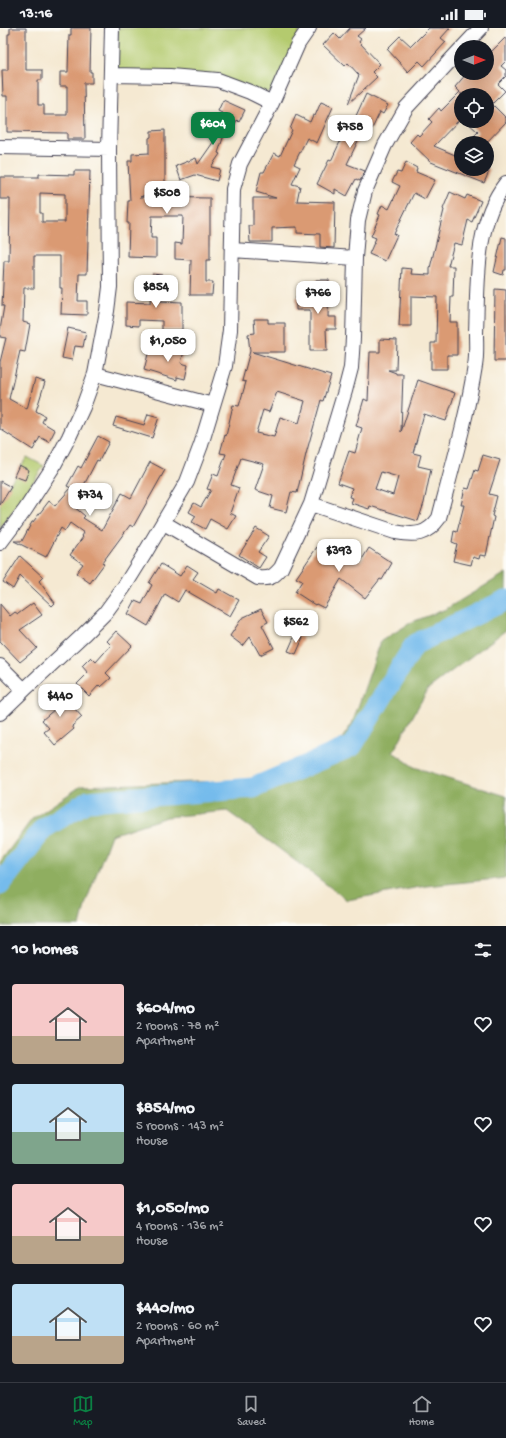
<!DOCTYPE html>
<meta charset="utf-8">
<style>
body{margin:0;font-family:"Gochi Hand",sans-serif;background:#242831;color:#f1f3f6;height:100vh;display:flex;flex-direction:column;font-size:15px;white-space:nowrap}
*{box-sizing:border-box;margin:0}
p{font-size:13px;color:#9ea1a6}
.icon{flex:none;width:22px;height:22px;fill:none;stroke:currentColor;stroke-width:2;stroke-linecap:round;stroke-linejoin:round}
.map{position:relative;height:898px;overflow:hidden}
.details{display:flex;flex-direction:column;background:#171b24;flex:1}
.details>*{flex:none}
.needle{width:26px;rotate:90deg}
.tools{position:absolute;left:454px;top:12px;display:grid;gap:8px}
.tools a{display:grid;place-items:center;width:40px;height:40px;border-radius:50%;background:#171b24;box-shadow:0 4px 16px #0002;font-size:20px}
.price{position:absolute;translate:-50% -34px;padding:0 9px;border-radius:8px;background:#fff;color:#222;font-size:13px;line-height:26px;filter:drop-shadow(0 1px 2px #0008)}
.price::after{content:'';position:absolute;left:50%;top:24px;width:12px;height:9px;margin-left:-6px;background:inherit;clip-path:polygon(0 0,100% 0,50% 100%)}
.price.on{background:#0b8043;color:#fff}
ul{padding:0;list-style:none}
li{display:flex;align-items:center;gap:12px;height:100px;padding:0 12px}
li span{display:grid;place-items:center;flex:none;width:112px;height:80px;border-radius:4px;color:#555}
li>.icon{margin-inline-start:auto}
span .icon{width:48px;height:48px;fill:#fffc;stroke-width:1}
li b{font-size:17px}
h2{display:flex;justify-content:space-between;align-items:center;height:48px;padding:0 12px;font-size:17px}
.status{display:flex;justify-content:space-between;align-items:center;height:28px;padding:0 20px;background:#171b24;direction:ltr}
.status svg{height:11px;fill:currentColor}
.dock{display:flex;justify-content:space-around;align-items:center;height:56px;border-top:1px solid #363941;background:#171b24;font-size:11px;color:#9ea1a6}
.dock a{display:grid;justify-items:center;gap:2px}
.dock .on{color:#0b8043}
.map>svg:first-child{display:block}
.green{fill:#b4ca6e;stroke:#6b7654}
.forest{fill:#8fae61;stroke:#58684e}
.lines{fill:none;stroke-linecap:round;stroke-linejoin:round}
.river{stroke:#75bbec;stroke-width:21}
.building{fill:#da9a73;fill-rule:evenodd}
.minor-casing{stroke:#424052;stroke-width:16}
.minor{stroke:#fff;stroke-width:14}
</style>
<div class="status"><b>13:16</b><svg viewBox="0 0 49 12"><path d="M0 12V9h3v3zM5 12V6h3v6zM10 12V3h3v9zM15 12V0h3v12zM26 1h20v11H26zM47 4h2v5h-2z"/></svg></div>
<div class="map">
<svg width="506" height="898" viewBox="0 0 506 898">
<rect width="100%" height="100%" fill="#fdfcf7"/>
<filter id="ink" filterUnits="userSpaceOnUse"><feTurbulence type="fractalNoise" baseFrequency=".025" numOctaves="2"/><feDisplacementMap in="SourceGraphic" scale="8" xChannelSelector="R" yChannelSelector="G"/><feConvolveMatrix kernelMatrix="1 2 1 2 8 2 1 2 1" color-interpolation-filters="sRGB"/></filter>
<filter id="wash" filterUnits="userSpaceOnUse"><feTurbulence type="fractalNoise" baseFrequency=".012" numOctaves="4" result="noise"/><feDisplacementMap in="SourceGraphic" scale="16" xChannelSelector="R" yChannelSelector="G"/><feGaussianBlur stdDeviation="0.9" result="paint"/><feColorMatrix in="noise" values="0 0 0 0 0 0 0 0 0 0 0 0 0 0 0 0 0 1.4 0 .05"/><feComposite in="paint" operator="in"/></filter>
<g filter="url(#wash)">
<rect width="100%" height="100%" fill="#f5e9d2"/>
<path class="green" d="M118,0H301L274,62L265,65L117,42Z
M27,429L44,438L0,501V471Z"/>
<path class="forest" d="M506,545V602L428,661L393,724L414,739L506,768V850L426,858L347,872L277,819L227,783L167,789L111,807L86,874L80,898H1L0,895V834L32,791L81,758L251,752L341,712L352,696L381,613L412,594L446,581Z"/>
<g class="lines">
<path class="river" d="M0,857L44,800L88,773L253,760L352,718L415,616L506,572"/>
</g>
<g id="blocks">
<path class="building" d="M10,0H26V42H42V52H38V77H44V87H67V58H60V44H68L69,7H71V0H91L90,44H92V55H84L85,111H67V105L7,104V68H3L2,42H8V6H10Z
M350,0H366L357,8L361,11L359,14L380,36L372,44L377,49L348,76L359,47L348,35L345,38L323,17L334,5L340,11Z
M429,0H450L441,10L446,14L424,38L419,33L408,44L387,21L400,8L411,18Z
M506,9V33L501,38L506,42V48L498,56L505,63L492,76L506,90V94L486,115H467L478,104L466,93H487V67H463L461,65V90L434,118L455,127L461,121V141H490L484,155L431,134L410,114L417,106L419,108L432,94L429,91L439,80L441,83L460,64L455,59L467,45H487V28Z
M366,66L388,77L383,86L380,84L372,101L365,98L347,136L365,143L360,153L356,151L347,168L335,161V166L317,156L329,132L331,133L347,99L350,101Z
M223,72L245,82L239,94L237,92L230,107L225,104L218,125L220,126L211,139L220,141L217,153L195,147L181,152L176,138L196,130L198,136L221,103L215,100L222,85L218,83Z
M321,74L333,79L317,115L307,110L294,136L300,139L292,156L300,158L297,173L335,174L334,220L320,219V206L297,205V199L272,200V214H250L249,198H253V170H276L256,164L261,144H264L274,125L280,128L292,102L290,101L296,87L310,94L313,87L315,88Z
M165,102V159L140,169L210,170V232H206V254H213L212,267H190L191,232L175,231V215L182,216L183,188H152L151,210H156V230L128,229L129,195H127L128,173H130L128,133H132V126L149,125V110L151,109V103Z
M406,134L417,140L416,144L435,152L425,171L414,165L394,206L397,207L385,233L369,226L376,210L371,208L380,187L378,186L382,177L389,181L400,158L392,154L397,144L401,145Z
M74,143H90L87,246H79L78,273H87V287L61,286L62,260H60V228H34V260H24L23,294L30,296L25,324L20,323L9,371L27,381L35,351L45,354L36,383L45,388L42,394L55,402L49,414L40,409L33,422L0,401V334L6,310L0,309V302L4,278H2L4,233H9L10,171H0V149H39V146L74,147ZM40,165L65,166V194H42V185H40Z
M450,164L465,171L467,167L481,173L472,194L468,192L462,217L454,215L448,238H454L453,269H451L450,294H457V327H447V341H431V315H436L437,269L411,268V298H399L402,240L412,241L411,246L430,247V240L444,182L443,181Z
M502,209L506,210V242H504L503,247L494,244Z
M152,246L162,247L160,273L182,274V302H162V293L139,292V298L126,297V274L150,275Z
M316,252H329L328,289H336V301H326L327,323H310V282H296V269H315Z
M495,261L506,262V333H494Z
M254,291H268V295H285V324H252L331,348L323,373L321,372L306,426L297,465L291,464L286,484L270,480L273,468L255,462L264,436L241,430L231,457L239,460L230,485L236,488L228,501L210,491L205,501L192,494L196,488L189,484L194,475L201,479L211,462L207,461L213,446L218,448L226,426L220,425L225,407L226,408L233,377L239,378L246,354L242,353L250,323L248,306L255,305ZM277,364L305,373L299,395L280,389L274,409L256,405L263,382L269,384Z
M68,300L86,304L83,319L75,318L72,332L62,330Z
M380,311L397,312L396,342H388L396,345V346H403L401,404L418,352L455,365L446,393L424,386L413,425L421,427L418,438L431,441L424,475L418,493L370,478L369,481L351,475L353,470L349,469L352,460L338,455L349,423L355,425L362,400L356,398L364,371L368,373L370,324H380ZM381,444L398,449L393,467L375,461Z
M169,315L185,319L181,335L188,337L185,351L177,349V352L144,342L149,322L166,326Z
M148,386L159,389L152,410L113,398L116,389L144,397Z
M98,408L109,414L99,433L97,432L73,478L85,488L83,490L102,502L122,465L131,470L150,434L165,442L133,499L130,497L102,535L104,536L90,555L76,545L83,536L70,527L83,509L82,508L84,505L70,495L65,503L61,500L46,529L14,513H22L32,494H33L49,473L55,478L71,460L67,458L78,438L81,440Z
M483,427L500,432L489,466L497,468L492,488L494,489L486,528L480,527L479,531L473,529L471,537L453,533L457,516L452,514L454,503L457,504L464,477H461L465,460L469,461L475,442L478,443Z
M19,437L29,442L25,452L14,448Z
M0,453L11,459L0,477Z
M256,500L269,508L258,524L266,529L259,540L239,527Z
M327,512L348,527L349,524L361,533L369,520L392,535L382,552L380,551L365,570L341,551L324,580L316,576L315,577L295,564L302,553L296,550L317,519L320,521Z
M20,528L43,549L39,553L55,575L52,578L20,548L13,561L3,554Z
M161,536L180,548L187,537L198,544L193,551L217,565L219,561L239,572L230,588L185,562L178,574L165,566L148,598L128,586L135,573L142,576L152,557L149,555Z
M33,575L42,587L20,602L37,620L20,634L0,613V576L10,588L15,584L18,586Z
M261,581L268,594L262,597L274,620L260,627L250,609L243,618L230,608L242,590Z
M116,603L132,618L106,645L111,650L101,659L99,657L89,668L77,656L88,645L82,638L91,629L96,634L111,617L107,613Z
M295,607L303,610L296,626L288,623Z
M57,661L82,689L72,698L74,701L55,717L44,704L49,700L42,692L55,681L46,671Z"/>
</g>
</g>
<g filter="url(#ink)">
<use href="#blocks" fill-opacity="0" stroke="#424052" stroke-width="1"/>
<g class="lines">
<defs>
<path id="minor" d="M463,19L481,0
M111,47L170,48L218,52L250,64L272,75
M0,119L109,121
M232,222L355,230
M95,346L213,377
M311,476L395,504C415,508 427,507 439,490C452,440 467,389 475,338C477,327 476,316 476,305C478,255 474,196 506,155
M164,495L258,550C271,551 273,549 281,540L311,476L345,363L351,340L353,310L355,230L358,192L365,163L385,117L406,80L461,21
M0,515L25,482L53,439L69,409L83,379L95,346L107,283L110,259L109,121L112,0
M0,638L24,662L0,685
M24,662L83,607L105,585L124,559L145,525L187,454L201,417L225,338L230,302L233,161L240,136L272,75L298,16L309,0"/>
</defs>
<use href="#minor" class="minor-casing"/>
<use href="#minor" class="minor"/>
</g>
</g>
</svg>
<div class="tools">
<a><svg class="needle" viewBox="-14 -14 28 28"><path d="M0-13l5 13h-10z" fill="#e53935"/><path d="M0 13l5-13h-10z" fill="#9ea1a6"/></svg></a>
<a><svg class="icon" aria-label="locate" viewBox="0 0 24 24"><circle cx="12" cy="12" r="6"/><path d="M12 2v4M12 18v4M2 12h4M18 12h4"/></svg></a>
<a><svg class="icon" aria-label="layers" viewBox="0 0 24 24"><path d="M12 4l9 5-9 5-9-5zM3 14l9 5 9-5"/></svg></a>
</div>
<b class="price on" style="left:213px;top:118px">$604</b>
<b class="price" style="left:350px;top:121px">$758</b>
<b class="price" style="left:167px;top:187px">$508</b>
<b class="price" style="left:156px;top:281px">$854</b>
<b class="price" style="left:318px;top:287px">$766</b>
<b class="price" style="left:168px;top:335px">$1,050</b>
<b class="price" style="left:90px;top:489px">$734</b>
<b class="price" style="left:339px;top:545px">$393</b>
<b class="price" style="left:296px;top:616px">$562</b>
<b class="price" style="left:60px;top:690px">$440</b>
</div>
<section class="details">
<h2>10 homes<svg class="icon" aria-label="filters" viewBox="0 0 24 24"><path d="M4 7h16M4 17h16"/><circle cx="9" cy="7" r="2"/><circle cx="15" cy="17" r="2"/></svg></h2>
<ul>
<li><span style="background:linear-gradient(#f6c9c9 65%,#b9a48a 0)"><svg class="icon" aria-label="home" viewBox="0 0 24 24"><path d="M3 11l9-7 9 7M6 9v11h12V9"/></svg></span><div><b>$604/mo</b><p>2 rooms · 78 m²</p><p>Apartment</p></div><svg class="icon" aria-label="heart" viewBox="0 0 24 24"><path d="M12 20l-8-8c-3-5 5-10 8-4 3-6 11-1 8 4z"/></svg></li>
<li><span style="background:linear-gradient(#bfe0f5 60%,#7fa58c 0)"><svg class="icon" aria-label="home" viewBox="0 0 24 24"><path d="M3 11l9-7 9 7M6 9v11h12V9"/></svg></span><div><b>$854/mo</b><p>5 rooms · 143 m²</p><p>House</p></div><svg class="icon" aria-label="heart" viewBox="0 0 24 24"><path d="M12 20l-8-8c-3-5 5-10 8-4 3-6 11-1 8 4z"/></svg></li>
<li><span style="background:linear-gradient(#f6c9c9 65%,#b9a48a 0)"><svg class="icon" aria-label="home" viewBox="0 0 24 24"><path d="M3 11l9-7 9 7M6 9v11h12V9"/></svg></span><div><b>$1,050/mo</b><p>4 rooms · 136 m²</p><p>House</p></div><svg class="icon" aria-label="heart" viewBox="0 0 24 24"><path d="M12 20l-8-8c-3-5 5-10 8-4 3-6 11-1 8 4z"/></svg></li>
<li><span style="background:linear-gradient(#bfe0f5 65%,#b9a48a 0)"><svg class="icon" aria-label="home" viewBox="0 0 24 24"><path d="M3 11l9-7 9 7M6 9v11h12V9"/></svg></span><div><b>$440/mo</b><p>2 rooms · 60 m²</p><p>Apartment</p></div><svg class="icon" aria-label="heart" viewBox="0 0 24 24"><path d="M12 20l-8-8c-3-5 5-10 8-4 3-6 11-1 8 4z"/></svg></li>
</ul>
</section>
<nav class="dock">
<a class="on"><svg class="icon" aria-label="map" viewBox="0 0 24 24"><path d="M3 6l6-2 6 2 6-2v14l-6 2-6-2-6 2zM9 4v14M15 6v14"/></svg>Map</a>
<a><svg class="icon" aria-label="saved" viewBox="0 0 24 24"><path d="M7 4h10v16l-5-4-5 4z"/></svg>Saved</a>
<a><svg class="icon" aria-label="home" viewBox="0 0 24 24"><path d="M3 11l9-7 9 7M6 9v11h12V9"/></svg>Home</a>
</nav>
